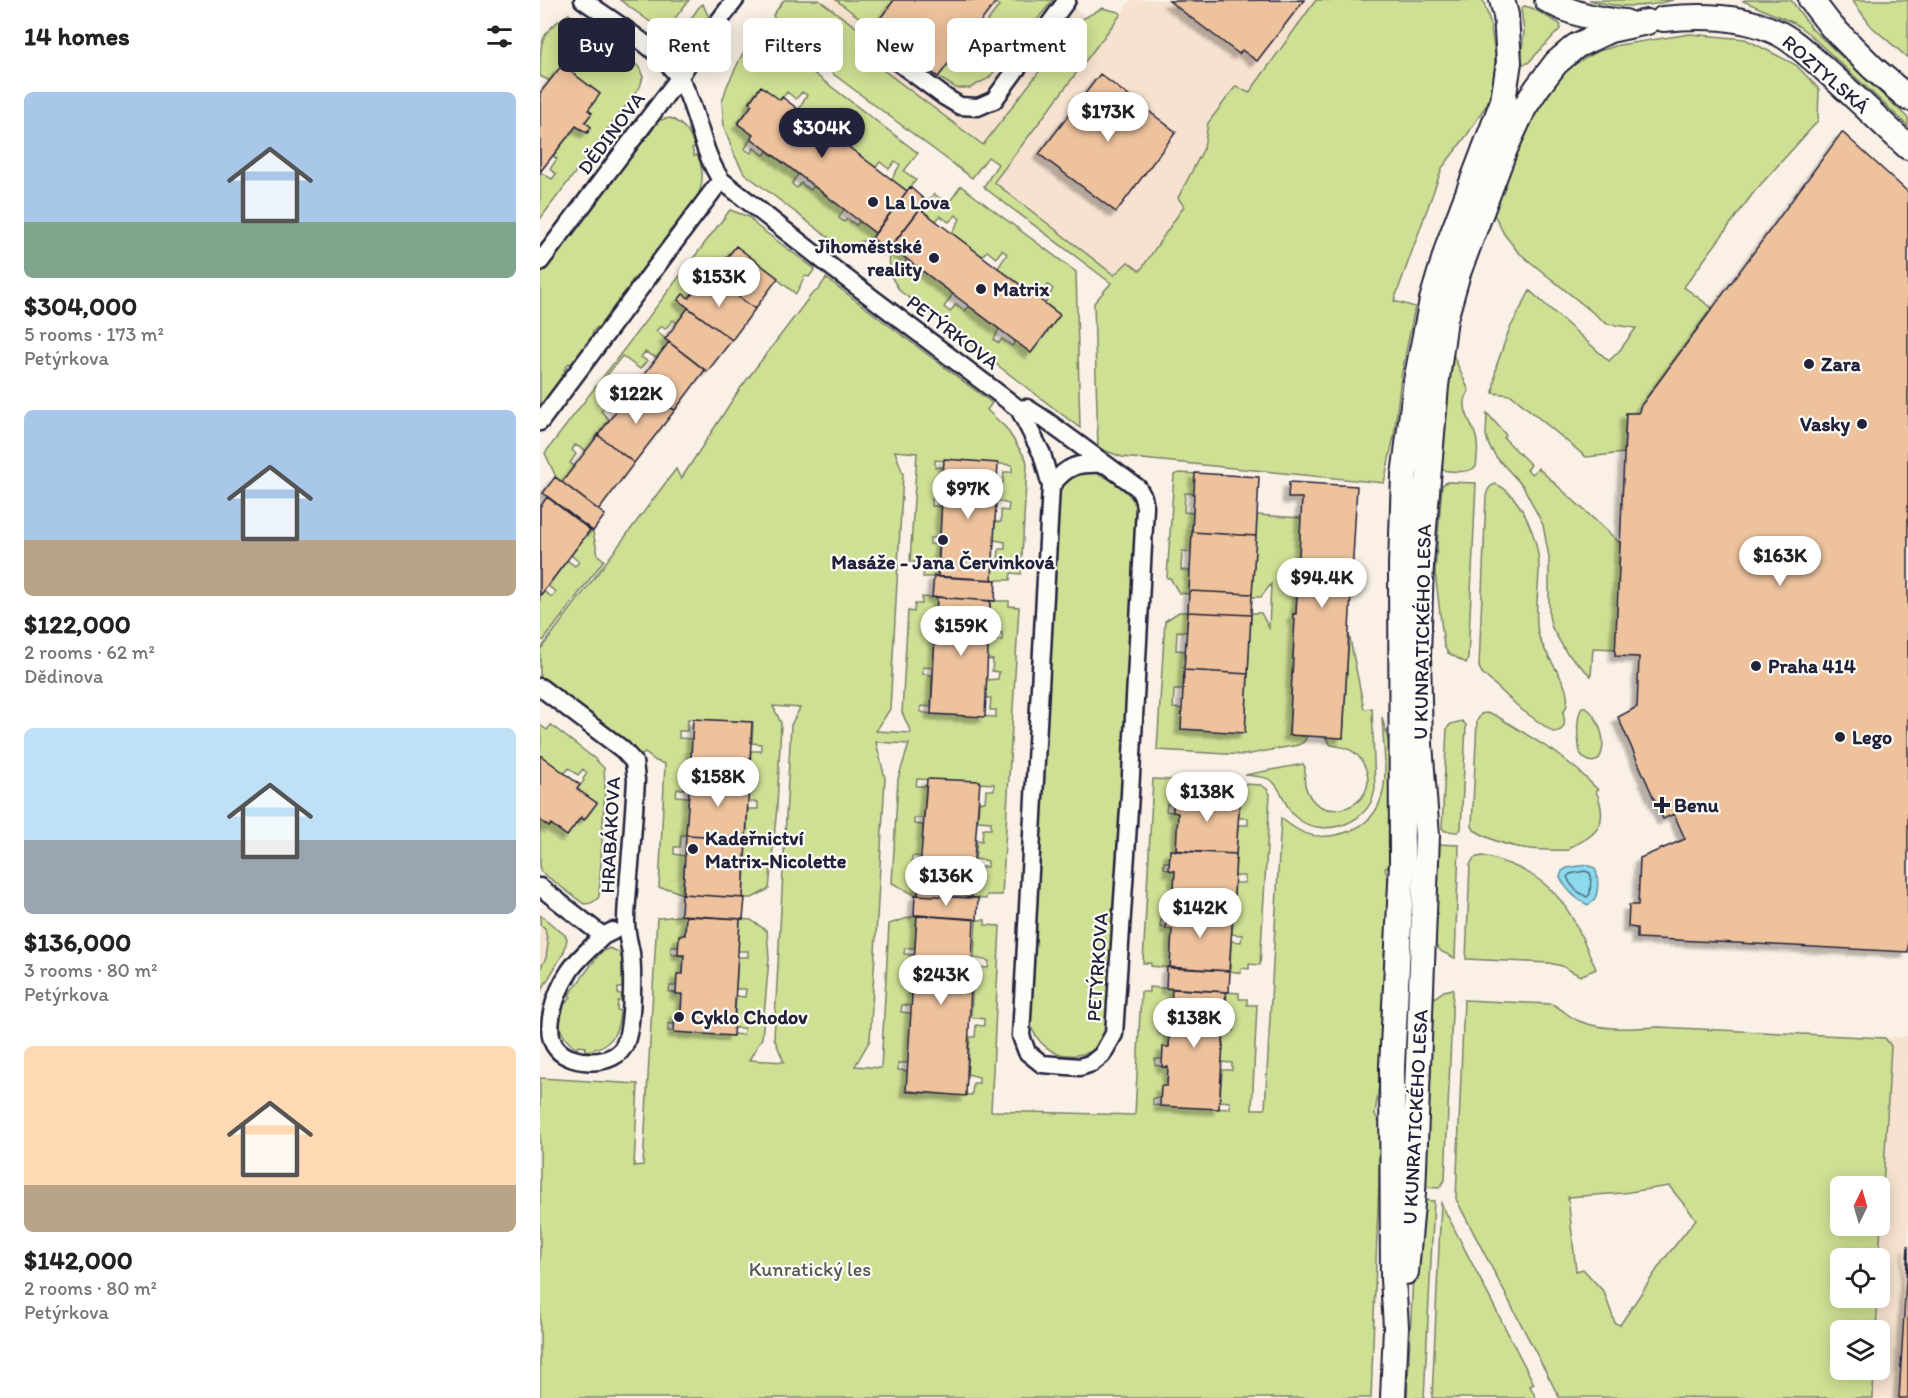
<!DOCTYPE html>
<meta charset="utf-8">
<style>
body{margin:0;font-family:Itim,sans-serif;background:#f6f6f6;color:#222;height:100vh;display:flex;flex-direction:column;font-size:22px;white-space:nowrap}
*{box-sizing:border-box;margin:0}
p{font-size:20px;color:#767676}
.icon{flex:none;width:33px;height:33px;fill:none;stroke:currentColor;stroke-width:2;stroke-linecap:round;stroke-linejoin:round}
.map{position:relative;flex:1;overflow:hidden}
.details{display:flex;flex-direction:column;background:#fff;width:540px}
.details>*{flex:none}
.banner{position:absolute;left:18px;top:18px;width:570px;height:54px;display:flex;gap:12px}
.needle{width:39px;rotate:5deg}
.tools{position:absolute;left:1290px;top:1176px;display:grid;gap:12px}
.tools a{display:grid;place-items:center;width:60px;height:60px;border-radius:9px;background:#fff;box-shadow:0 3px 15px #0003;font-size:30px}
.price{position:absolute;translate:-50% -51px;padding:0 14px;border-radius:21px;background:#fff;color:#222;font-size:20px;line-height:39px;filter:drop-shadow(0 2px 3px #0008)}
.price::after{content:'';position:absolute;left:50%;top:36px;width:18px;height:14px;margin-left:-9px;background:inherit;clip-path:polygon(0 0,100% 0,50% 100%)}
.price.on{background:#22223b;color:#fff}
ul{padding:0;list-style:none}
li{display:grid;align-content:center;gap:12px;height:318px;padding:0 24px}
li span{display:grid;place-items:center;height:186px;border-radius:9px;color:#555}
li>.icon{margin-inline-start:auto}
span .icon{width:108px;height:108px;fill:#fffc;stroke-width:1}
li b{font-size:26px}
h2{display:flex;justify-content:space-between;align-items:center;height:72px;padding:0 24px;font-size:26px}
.pill{padding:0 21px;border-radius:9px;background:#fff;box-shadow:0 3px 15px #0003;font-size:21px;line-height:54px}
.pill.on{background:#22223b;color:#fff}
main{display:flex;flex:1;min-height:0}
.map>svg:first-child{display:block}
.built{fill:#f6e2cf}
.green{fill:#cee094;stroke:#788168;stroke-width:1.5;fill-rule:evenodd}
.water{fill:#8dd9ed;stroke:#6290a6;stroke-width:1.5}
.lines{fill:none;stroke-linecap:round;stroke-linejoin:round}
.shore{stroke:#4d6b82;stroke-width:1.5}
.building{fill:#edc29d;stroke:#22223b;stroke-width:1.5;filter:url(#shadow)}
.street-casing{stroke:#22223b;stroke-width:21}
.secondary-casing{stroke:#22223b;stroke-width:28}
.street{stroke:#fdfcf7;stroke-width:16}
.secondary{stroke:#fdfcf7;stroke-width:24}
.poi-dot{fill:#22223b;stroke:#fdfcf7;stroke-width:2}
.labels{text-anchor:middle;stroke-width:4.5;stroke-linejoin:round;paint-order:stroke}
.street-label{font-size:20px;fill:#22223b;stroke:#fdfcf7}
.poi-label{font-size:20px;font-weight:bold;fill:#22223b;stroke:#fdfcf7;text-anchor:start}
.park-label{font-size:20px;fill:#565b56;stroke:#fdfcf7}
</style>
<main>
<section class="details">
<h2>14 homes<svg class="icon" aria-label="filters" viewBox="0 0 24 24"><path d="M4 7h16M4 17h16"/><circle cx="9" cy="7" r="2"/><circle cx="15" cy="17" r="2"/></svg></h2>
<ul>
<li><span style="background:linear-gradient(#a9c7e8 70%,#7fa58c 0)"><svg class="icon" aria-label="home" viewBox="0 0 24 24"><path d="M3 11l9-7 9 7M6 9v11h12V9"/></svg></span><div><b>$304,000</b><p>5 rooms · 173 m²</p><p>Petýrkova</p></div></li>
<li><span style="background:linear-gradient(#a9c7e8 70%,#b9a48a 0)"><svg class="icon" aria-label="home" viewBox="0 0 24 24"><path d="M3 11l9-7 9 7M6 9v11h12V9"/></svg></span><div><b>$122,000</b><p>2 rooms · 62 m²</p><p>Dědinova</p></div></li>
<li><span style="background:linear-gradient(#bfe0f5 60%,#9aa5b1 0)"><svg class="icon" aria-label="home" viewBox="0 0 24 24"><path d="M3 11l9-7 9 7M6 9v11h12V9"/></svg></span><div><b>$136,000</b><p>3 rooms · 80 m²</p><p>Petýrkova</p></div></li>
<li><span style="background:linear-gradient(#ffd9b3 75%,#b9a48a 0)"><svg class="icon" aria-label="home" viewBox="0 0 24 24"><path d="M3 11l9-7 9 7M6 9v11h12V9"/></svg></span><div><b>$142,000</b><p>2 rooms · 80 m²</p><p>Petýrkova</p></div></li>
</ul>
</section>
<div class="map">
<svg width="1368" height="1398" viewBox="0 0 1368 1398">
<defs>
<filter id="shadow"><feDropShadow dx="-5.5" dy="5.5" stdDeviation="1.5" flood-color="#0004"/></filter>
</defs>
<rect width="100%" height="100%" fill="#faf0e5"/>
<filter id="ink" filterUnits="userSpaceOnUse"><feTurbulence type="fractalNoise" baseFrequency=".0167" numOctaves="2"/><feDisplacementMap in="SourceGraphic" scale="12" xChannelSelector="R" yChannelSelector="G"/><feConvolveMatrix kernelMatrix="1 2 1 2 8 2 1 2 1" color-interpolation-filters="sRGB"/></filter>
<g filter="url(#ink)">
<path class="built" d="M279,0H523L546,17L537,22L443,145L318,51L328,36Z
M590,0H776L708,93L668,122L664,148L638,198L644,206L600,272L574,275L454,182L581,14Z
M0,925L5,928L8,944L6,958L0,969Z
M1368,1036V1398H1333L1334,1370H1340V1330H1336L1338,1298H1340L1339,1258L1351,1046L1345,1038Z"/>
<path class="green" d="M80,0H149L130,25L120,29Z
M244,0H279L328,36L318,51L443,145L537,22L562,8L579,12L581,14L454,182L574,275L588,262L600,271L644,206L638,198L664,148L668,123L696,86L709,93L776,0H943L950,22L955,54L954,81L947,104L927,135L902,168L854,301L875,307L861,377L854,436L844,483L582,457L558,448L554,303L571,283L446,189L444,186L458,164L448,157L432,178L240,34L233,15Z
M296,0H354L333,28Z
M452,0H513L449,78L430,88H416L398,77L425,42L445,55L456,53C468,40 457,32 446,23L459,6Z
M1049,0H1133C1105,8 1077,8 1049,0Z
M1205,0H1251L1272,29L1368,118V126L1268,33L1254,23L1203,1Z
M1312,0H1368V58L1331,26Z
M163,4L169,18L162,29L150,37L144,34L143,30L159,7Z
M984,6L992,8L1020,24V29L988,63L983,64L981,60L984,32L981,9Z
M29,14L99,67L103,77L100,87L0,219V172L12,179L16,174L10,169L17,159L13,156L36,126L48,133L51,127L45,122L52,113L48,110L60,94L22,65L10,81L0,76C0,41 0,32 29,14Z
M1150,34L1205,39L1256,65L1279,89L1278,121L1214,192L1144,287L1172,308L1100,407L1099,413H1086L1084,453L1046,457L971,395L953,393L956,367L969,330L990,291L1069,361L1080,350L1096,328L1067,324L978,252L964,234L954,214L957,192L994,109L1011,85L1032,65L1059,51L1079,45Z
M213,42L234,43L378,153L364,171L376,180L367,191L351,180L360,165L355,161L349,169L340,162L335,168L305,144L313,130L308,127L302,134L293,127L289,133L259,109L267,95L262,92L256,99L247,92L240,101L221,86L209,102L212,105L198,123L213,135L205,149L211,153L214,148L224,155L227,151L258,174L252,184L257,188L261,183L270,190L274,186L304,209L299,218L304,222L307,219L316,225L320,221L335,233L332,238L311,245L297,244L204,173L195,156L184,127L182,102L187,86L202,55Z
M130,118C145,125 149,132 155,147L152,148L154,156L158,155C170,190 154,201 136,228L133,227L128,233L130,235L97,280L94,278L89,285L91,287L60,329L57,327L52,333L54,336L32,365L29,363L24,370L26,372L0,408V273L27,237L30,238L34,232L32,230L66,186L69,187L74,180L71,178L105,134L108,136L113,129L110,127L115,121Z
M421,186L536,272L540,428L360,291L350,275L349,250L351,247L367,259L359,271L365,275L370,269L379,275L383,271L413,294L404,307L410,312L416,304L425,311L429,306L459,329L454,340L459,343L462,339L472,346L475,341L491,353L520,315L505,303L513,289L508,285L502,293L493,286L489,291L458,268L467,254L462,250L456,258L447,251L442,256L412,233L420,219L416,215L409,222L400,216L396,221L380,209L394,194L408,204Z
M190,210L209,217L217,226L275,269L269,277L265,276L256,294L196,246L184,261L179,258L172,268L167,263L162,269L172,277L161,292L156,289L144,304L149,308L137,323L133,320L125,329L121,326L116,331L129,342L117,358L105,352L101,357L107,361L100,369L82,356L58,387L76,401L70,410L65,406L61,411L69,420L47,451L35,445L32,450L36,454L30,463L34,466L23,482L16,477L5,453Z
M286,278L452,403L447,410L466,428L486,459L487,464L481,574L471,573L470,580H452L453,560H458L459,549H465V542L454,540L455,522H461V510L468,511L469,504L456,501L457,483H463L464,472H472V465L405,459V461L395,460V467L404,468L402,499H392V506H402L400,538H390V544L399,545L397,577H383L384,569H376V562H370L377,453L355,451L363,474L350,709L336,731L371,733L362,712L368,611L374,612L375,604H382V597L397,598L395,629H385V635L395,636L393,668L383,667V674L392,675L391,707L381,706L380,712L391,714L456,717V710H450L451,698H445L446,680L458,679L459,672L452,671L453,660L447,659L448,640H462V633L454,632L455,621L449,620L450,601H469V606L479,607L462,895H447L446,899L433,898L434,879H440L441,867H447L448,861L435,859L437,840L442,841L443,829H451V822L438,821L439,802H445L446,790H454V784L377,779L376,786H386L384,818H374V824L383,825L382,857L372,856V863L381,864L378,895H375L352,883L358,779L369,744L336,742L345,778L330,1040L315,1066L341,1068L349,924L377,915L375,948H365L364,954L374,955L372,1006L362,1005L361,1012L371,1013L369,1063H358V1070L368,1071L367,1092L432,1095L433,1083H439V1077L427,1074L430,1037H435L436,1025L444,1026V1019L431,1017L433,978L439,979V967L448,968L449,961L434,958L436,920H445V925L460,926L451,1111L595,1115L601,992H609V987L633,989L631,1009H626L625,1020L618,1021V1027L630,1029L629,1048L623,1059H615V1065L628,1068L627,1086L621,1098H613V1105L690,1109V1102L680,1101L682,1070H692V1063L682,1062L684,1031H694V1024H685L687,992L699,993V999H707V1005H717L712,1109H725L741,818C758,832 773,840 796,835C859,822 844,766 842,717L852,755L851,866L845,868L853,897L847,1026L835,1114L841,1126L831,1398H0V1078L98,1084L94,1166L103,1165L117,918C127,918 136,915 146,916L145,935L139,947H131V954L144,956L143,974L137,986H130L129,992L142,994L141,1013H135V1024H128V1031L193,1036L194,1034L203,1035L204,1028H194L196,996L205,997L206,989H196L198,957H208V951H198L200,919L211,920L227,931L229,959L222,1038L209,1060L244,1062L234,1038L251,725L260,708L233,706L241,723L237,807L229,889L212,898H203L205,867H214L215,860H205L208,809H218V802H208L211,751H221V744L212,743L213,722L148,719L147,731H139V738L152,739L150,777H144V789H137L136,796L149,797L147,835H141L140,847H134V854L146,856L142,894L130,889L119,888L125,764L116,761L105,753L94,762L0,687V650L136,469L141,479L199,390L271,295L279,289Z
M910,348L929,391C918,407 932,422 936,437C939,447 937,457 936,467C926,474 908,472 897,468Z
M947,413L966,435L964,438L991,465L987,470L992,474L998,468L1080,543L1076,649L1053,648L1051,676L1026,652L1012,628L1009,616V557L1003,525L983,486L957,458L949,446L946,435Z
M549,471C563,473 587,489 594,502C596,506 596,512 597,516L570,1021C565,1032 561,1046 550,1052C546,1054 540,1054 536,1055C511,1058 495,1041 488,1019L516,491L525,478Z
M639,473L656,474L655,494L645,493L644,512L653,513L651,552L642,551L641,570L650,571L649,594L639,593L630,578H627L634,475Z
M907,482L936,483L928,659L926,663L908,653L904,646L895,572L902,485Z
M956,484C982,496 999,540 999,568C999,589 994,612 998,633C1003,658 1040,690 1023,713C1026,723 1025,732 1013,732L982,710L942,673L939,667L946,496C948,489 949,486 956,484Z
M717,515L761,518L756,614H753L755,619L749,735L767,736L764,742L758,745L705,755L617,750L625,621L639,612H648L647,632L637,631L636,650L646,651L644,690H634L633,708L643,709L705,732L711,613H721L729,628L731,584L721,597H713L712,595Z
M51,530L53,532L58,555L64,560L4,640L0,641V596L3,591L12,597L16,592L8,586L27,560L35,566L39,562L31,555Z
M809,634L824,709L832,708L835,789C834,793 833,798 831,802C818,827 780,836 758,819C745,810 744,791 732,781C726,776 713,776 705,775L763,764L765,767C765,773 764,779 765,785C776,831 845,806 824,765C817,750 806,747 791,745L785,737L803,738Z
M1042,707H1046C1076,735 1061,781 1040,753C1038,739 1035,720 1042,707Z
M946,713L955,715L1015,752L1039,771L1058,790L1056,791C1069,822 1059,835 1030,847L1029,850C995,851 964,849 934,830L932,826L937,721L941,714Z
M922,721L926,725L921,829L918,832L905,831L902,828L907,728L911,724Z
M0,725L7,730L11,725L55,759L64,768L65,785L59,897C54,902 51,904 44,904L0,871V820L9,827L11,824L27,836L41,817L44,819L56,803L37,789L44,781L43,779L47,773L43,769L38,775L29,768L24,774L0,755L1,738Z
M613,779L721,785L727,789L730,794L720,965L709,964V969L701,968V973L690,971L691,941L701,942L702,935L692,934L695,883H705V876H695L698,825H708V818H699L700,796L634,793L633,804H627L626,811L639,813L636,851L630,862H624V868L635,871L633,909L627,920H621L620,927L632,929L630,968L611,966V963H603Z
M895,844L919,845L915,958L902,952L894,944Z
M942,856C951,857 960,861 969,864C1023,884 1034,920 1056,969L1040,976L1022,966L1009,963L926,959L930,865L934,858Z
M0,915L25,935L27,939L24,952L0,993V969L6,958L8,944L5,928L0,925Z
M69,948L79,952L83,962L82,988H78V994H82L81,1001H78L77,1010L80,1011C78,1036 71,1047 45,1051L46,1047L38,1046L37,1049C17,1035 17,1023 23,1002L26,1003L31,997L29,995L60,953Z
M913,989L905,1180L899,1188L881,1187L893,999L904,991Z
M924,1000L1011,1004C1021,1007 1028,1017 1039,1021C1063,1031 1093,1028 1118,1027L1345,1038L1351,1046L1339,1258H1300V1298H1338L1336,1330H1300V1370H1334L1333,1398L1019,1397L916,1199ZM1129,1186L1156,1219L1122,1262L1080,1325L1075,1323L1064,1292L1043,1269L1036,1271L1028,1197L1083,1193ZM1340,1186V1226H1300V1186Z
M879,1200L894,1201L884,1398H867L873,1275Z
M901,1203L994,1384L990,1386L996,1398H892Z"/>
<path class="water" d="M1046,865L1055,868C1059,878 1060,900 1048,905C1035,898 1027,891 1020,877L1022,871L1027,868Z"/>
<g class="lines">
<path class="shore" d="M1045,871L1050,873L1051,876L1050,894L1047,897C1038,893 1031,887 1027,877L1030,874Z"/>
</g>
<path class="building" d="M354,0H451L455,3L398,77L333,28Z
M764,0L717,61L702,50L699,54L629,1Z
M22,65L60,94L48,110L52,113L45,122L51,127L47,133L36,126L0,172V93Z
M560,74L636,132L576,212L499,154Z
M221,86L240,100L242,97L367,191L335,233L211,138L213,135L198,124L212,105L209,103Z
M1302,132L1368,192V952L1097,938V928L1088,927L1089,905H1098L1100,858L1145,839L1134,814L1123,819L1078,717L1097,707L1099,657L1075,656L1086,413H1099L1100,407Z
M370,187L386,201L348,250L332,238Z
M380,209L520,315L491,353L351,247Z
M196,246L238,278L215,309L172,277Z
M172,277L215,309L192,340L138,300L143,294L149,298L156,289L160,292Z
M148,308L192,340L167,372L125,339Z
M129,342L165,370L135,410L93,389Z
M93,389L135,410L94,463L58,435Z
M58,435L94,463L59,510L22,482Z
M404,459L458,463L452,580L398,577Z
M655,473L719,477L716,536L652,532Z
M15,477L65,515L53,531L3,493Z
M749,482L817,486L803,738L749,735L755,619H753V614H756L762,498H748Z
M7,497L50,530L0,596V507Z
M652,532L716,536L712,594L649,591Z
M394,576L456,580L455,601L392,597Z
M649,591L712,594L711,615L648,612Z
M397,597L450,601L445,717L391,714Z
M648,612L711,615L708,674L644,670Z
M644,670L708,674L705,733L641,729Z
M153,719L212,722L209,781L150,777Z
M0,755L40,785L37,789L57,803L44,820L41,817L27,836L11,824L9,827L0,820Z
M150,777L209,781L206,838L146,835Z
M387,779L440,781L431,898L378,895Z
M634,792L700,796L696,854L636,851L638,813L633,812Z
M146,835L206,838L203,898L143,894Z
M630,850L696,854L693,912L633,909L635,871L629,870Z
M142,894L205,898L203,919L141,915Z
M375,895L438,898L437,920L374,915Z
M627,908L693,912L689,971L630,968L632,929H626Z
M377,915L434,919L426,1096L366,1091Z
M146,916L200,919L193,1036L134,1032L135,1012L141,1013L142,994H136L137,974H143L144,955H138L139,935H145Z
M627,967L690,971L689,992L626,988Z
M632,989L686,992L679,1109L620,1106L621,1086H627L628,1067H622L623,1047H629L630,1029H624L625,1008L631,1009Z
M1368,1245V1398H1359Z"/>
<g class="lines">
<defs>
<path id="street" d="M43,0C74,22 127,53 144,86C159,117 162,152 181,180L290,266L479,409L502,454L511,486L481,1036L487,1052L502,1064L540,1067L552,1063L562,1055L574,1034L590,794L605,507L603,497L598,488L504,419L487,408L479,409
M331,42L405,97L420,106L438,107L454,100L527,0
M0,262L139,78L156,51L195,0
M0,422L181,180
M511,486C527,465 538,463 563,464
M0,687L82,749L94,762L96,780C94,812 92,844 89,876C88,891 86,907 86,922C86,932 89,943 91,953C93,975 93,1025 85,1044C76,1067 31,1066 17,1049C1,1031 17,990 29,972C37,959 52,947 63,936
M0,887L63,936L73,931"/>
<path id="secondary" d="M1007,0C1031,14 1057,20 1085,22
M1271,0L1291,26L1333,68L1368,98
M1123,19C1160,15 1201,15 1236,32C1252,39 1267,54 1280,65C1310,92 1339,120 1368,147
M866,1272L873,1193L887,836L880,744L878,656L881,563L896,386L905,319L918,273L965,149L984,108L997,88L1016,63L1036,46L1070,30L1107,22
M853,1398L856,1327L853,1279L852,1067L862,863L861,565L864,476L876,381L892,300L909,243L963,101L969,62L966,15L962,0"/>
</defs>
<use href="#street" class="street-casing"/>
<use href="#secondary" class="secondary-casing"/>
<use href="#street" class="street"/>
<use href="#secondary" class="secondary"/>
</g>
</g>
<g class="poi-dot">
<circle cx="333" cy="202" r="6"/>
<circle cx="394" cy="258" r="6"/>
<circle cx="441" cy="289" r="6"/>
<circle cx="1269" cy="364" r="6"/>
<circle cx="1322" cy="424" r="6"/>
<circle cx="403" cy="540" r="6"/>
<circle cx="1216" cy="666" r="6"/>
<circle cx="1300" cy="737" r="6"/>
<path d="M1119 796h6v6h6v6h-6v6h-6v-6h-6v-6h6z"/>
<circle cx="153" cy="849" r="6"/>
<circle cx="139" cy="1017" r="6"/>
</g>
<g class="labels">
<g class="street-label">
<text transform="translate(1286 74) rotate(41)" y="7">ROZTYLSKÁ</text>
<text transform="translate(71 133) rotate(-53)" y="7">DĚDINOVA</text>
<text transform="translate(413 332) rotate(37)" y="7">PETÝRKOVA</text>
<text transform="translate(882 632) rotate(-89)" y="7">U KUNRATICKÉHO LESA</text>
<text transform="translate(70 835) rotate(-87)" y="7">HRABÁKOVA</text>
<text transform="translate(557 967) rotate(-86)" y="7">PETÝRKOVA</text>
<text transform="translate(875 1117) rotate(-87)" y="7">U KUNRATICKÉHO LESA</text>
</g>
<g class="poi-label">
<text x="345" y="209">La Lova</text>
<text x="382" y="253" text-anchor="end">Jihoměstské<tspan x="382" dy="23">reality</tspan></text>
<text x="453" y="296">Matrix</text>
<text x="1281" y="371">Zara</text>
<text x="1310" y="431" text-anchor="end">Vasky</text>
<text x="403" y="569" text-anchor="middle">Masáže - Jana Červinková</text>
<text x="1228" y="673">Praha 414</text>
<text x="1312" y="744">Lego</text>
<text x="1134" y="812">Benu</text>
<text x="165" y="845">Kadeřnictví<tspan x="165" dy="23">Matrix-Nicolette</tspan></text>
<text x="151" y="1024">Cyklo Chodov</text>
</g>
<g class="park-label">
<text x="270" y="1276">Kunratický les</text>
</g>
</g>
</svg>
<div class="tools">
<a><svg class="needle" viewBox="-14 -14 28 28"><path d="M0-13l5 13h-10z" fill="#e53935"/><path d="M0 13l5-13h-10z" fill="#767676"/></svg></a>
<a><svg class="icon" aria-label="locate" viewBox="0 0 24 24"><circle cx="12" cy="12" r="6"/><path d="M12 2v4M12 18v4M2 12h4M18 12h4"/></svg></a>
<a><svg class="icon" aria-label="layers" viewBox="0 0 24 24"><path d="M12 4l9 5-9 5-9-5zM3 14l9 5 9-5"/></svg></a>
</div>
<b class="price" style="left:568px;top:143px">$173K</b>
<b class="price on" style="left:282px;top:159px">$304K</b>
<b class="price" style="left:179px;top:308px">$153K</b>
<b class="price" style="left:96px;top:425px">$122K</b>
<b class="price" style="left:428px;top:520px">$97K</b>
<b class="price" style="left:1240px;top:587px">$163K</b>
<b class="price" style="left:782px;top:609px">$94.4K</b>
<b class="price" style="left:421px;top:657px">$159K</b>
<b class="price" style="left:178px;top:808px">$158K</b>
<b class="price" style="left:667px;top:823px">$138K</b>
<b class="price" style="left:406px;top:907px">$136K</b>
<b class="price" style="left:660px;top:939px">$142K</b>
<b class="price" style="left:401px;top:1006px">$243K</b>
<b class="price" style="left:654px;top:1049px">$138K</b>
<div class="banner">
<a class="pill on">Buy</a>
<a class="pill">Rent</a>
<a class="pill">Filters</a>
<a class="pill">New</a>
<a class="pill">Apartment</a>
</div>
</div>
</main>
